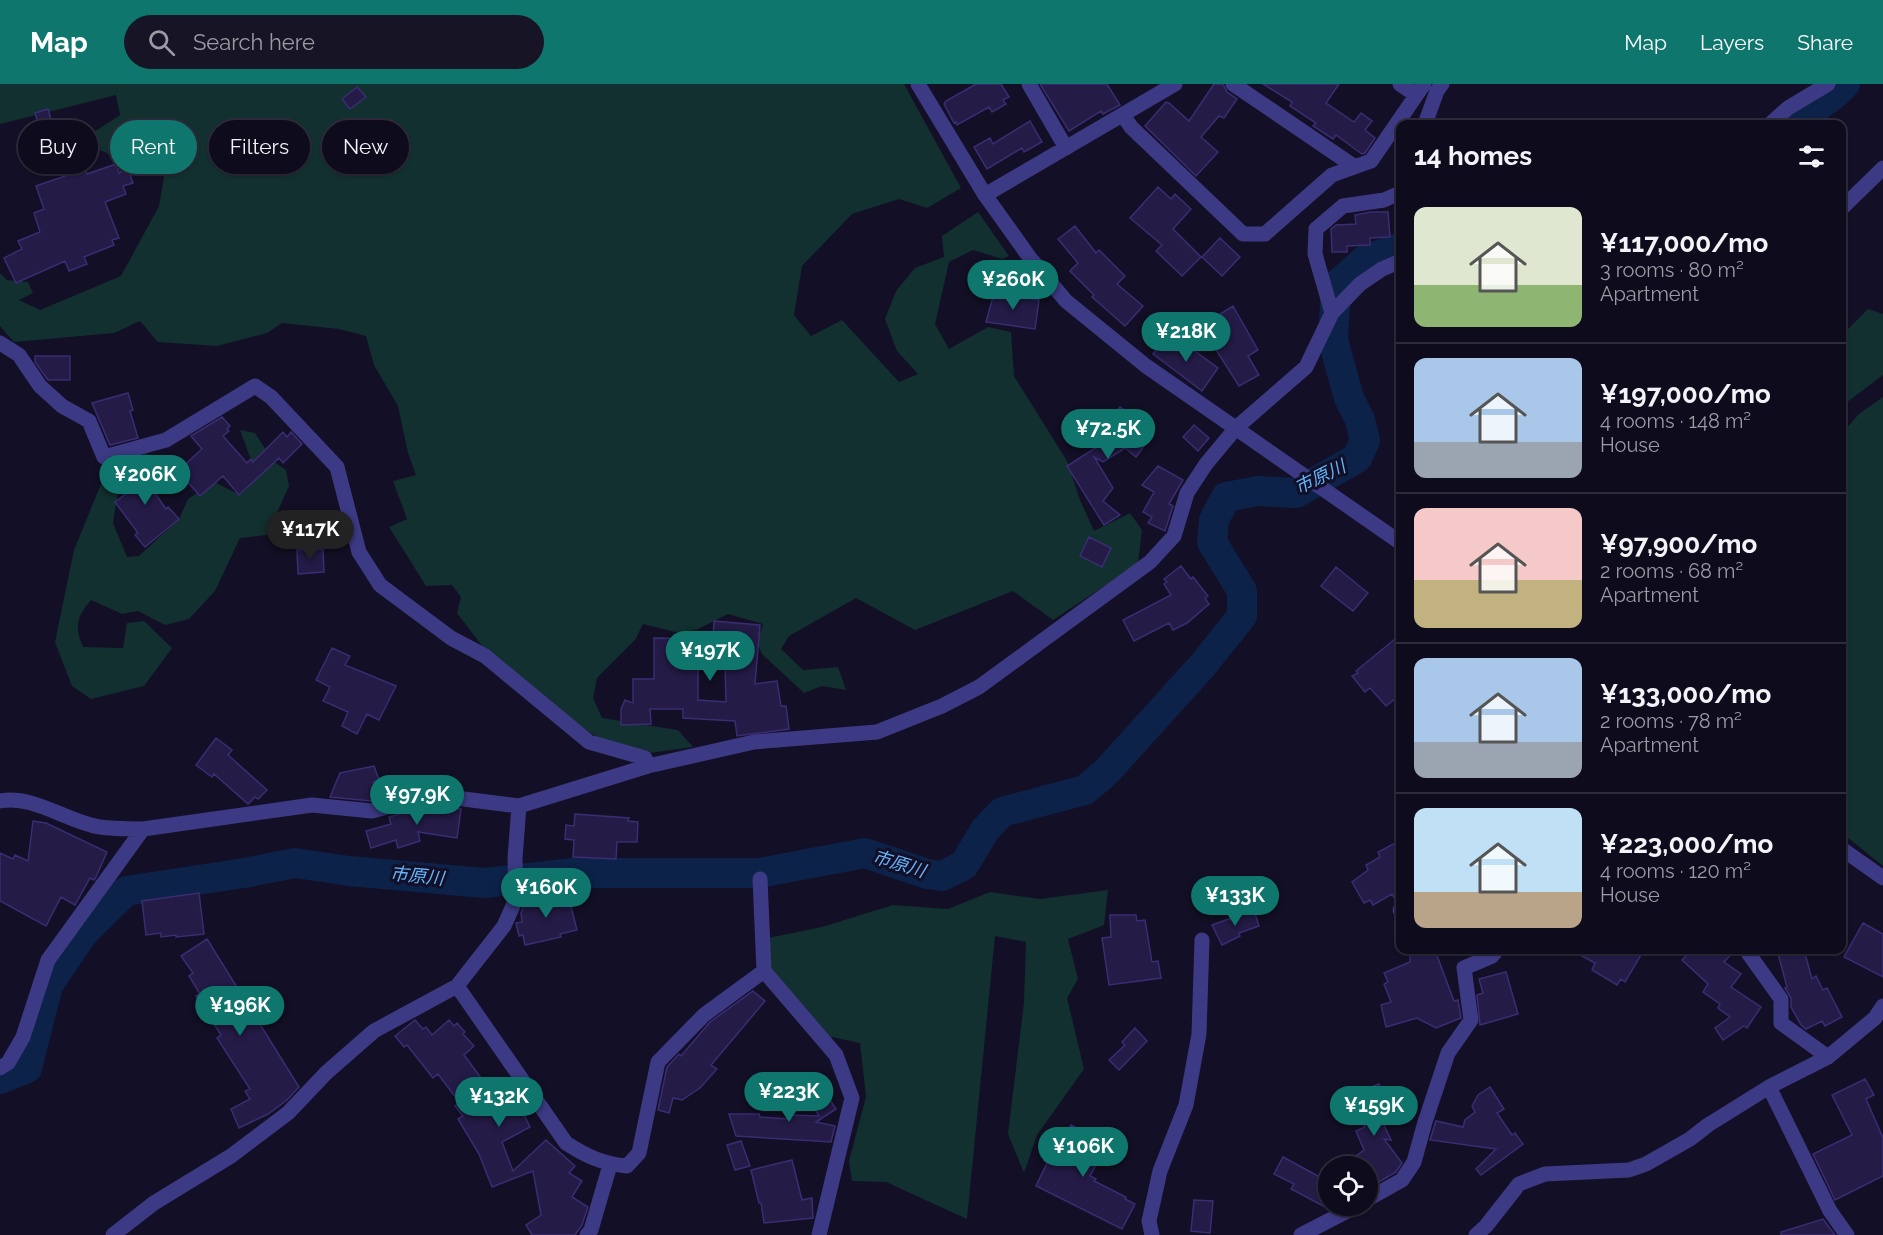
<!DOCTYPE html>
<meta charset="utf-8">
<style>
body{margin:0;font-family:Raleway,"Noto Sans JP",sans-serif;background:#171425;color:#f1f3f6;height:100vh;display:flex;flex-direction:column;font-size:22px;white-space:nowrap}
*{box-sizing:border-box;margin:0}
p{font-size:20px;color:#9b9ba3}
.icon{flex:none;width:33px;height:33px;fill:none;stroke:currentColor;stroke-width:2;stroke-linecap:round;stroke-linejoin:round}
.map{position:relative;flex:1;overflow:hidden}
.sheet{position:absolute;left:1396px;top:36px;width:450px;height:834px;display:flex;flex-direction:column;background:#0e0b1c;border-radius:12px;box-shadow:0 2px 4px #0004,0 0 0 2px #2e2b3b}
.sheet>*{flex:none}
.top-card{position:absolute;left:18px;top:36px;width:570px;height:54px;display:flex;gap:12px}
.fabs{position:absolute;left:1318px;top:1072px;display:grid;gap:12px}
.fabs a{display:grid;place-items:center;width:60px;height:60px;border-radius:50%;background:#0e0b1c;box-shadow:0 2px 4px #0004,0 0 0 2px #2e2b3b;font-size:30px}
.price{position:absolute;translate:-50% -51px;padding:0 14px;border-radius:21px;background:#0f766e;color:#fff;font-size:20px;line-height:39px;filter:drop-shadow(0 2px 3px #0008)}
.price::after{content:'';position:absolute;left:50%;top:36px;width:18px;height:14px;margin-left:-9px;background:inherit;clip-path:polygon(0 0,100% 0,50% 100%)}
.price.selected{background:#222;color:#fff}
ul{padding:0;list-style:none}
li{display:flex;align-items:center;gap:18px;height:150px;padding:0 18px}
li+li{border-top:2px solid #2e2b3b}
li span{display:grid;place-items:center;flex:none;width:168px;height:120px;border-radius:12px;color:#555}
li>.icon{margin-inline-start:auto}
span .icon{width:72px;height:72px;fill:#fffc;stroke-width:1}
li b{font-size:26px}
h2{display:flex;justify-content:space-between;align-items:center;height:72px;padding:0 18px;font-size:26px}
.pill{padding:0 21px;border-radius:27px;background:#0e0b1c;box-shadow:0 2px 4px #0004,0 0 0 2px #2e2b3b;font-size:21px;line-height:54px}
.pill.selected{background:#0f766e;color:#fff}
header{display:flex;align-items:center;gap:36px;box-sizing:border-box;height:84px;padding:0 30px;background:#0f766e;color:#fff}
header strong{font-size:28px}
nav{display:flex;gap:33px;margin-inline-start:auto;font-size:21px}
.search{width:420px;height:54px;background:#171425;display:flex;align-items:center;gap:15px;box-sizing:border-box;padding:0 21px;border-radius:33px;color:#9b9ba3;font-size:22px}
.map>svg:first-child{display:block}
.green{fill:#12302f}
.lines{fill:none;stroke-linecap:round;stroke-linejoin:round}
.river{stroke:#0c2248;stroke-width:30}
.building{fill:#241b47;stroke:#3b2d73;stroke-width:1.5;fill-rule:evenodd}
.minor{stroke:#3d3a85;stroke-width:15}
.tertiary{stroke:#3d3a85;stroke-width:15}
.labels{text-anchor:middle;stroke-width:6;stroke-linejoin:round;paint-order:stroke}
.water-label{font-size:18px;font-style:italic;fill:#62b6ff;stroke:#130f26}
</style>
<header>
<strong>Map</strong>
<div class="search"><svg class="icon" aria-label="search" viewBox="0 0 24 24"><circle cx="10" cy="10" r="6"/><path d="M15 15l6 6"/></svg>Search here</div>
<nav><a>Map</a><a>Layers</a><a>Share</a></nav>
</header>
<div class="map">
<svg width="1883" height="1151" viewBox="0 0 1883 1151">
<rect width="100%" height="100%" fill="#130f26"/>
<path class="green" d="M0,0H904L961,104L927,124L899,115L852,130L802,182L794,231L811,252L842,236L899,298L918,290L897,267L885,235L896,207L915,184L944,173L942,152L978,128L1009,172L1002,175L973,166L949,178L935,240L949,265L988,243L1011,248L1014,292L1067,377L1080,416L1094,447L1130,429L1142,446L1138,480L1053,536L1013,507L915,546L856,514L789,552L781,565L803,586L838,583L846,606L822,602L804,609L762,570L757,559L763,540L728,530L698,545L679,549L643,540L635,556L597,594L593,614L602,634L678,646L693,663L635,671L595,652L536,610L486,567L457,529L461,513L452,501L426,502L389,443L407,435L393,397L416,391L408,369L398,322L374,281L366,252L339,245L282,239L267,249L217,262L158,258L140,237L114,249L14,258L0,242V189L7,196L28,198L33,209L19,216L40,226L121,192L159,122L165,87L124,77L80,57L120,31L116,11L0,40Z
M1868,225L1883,230V291L1842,322V251Z
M1883,313V782L1842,749V349L1859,330Z
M240,346L255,349L273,377L286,386L289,402L267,451L240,454L215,507L189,535L165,541L138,527L122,530L91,516C77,532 74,543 83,563L123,564L127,539L144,537L172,564L144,602L91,615L72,602L55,558L74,466L110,378L148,368L145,373L121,389L113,439L127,473L139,472L179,435L188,415L214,398L240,411L263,389L250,373Z
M1108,806L1104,841L1068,855L1078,895L1067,914L1084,985L1037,1051L1024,1089L1008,1050L1024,918L1026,858L995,852L967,1135L886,1098L852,1097L849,1077L866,1013L860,959L827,952L772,890L768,854L822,843L893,821L948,825L990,808L1040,815Z"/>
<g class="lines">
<path class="river" d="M1793,40L1837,8L1845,0
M0,995L27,984L48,901L83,849L126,807L244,789L295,779L349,787L484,799L573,789H759L865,769L927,790L942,792L964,781L985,746L1002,728L1085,706L1106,688L1202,582L1242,532V507L1212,458L1214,436L1226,413L1258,407L1296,409L1357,374L1365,357L1360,336L1349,314L1333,256L1336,202L1365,176L1401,163"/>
</g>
<path class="building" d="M976,0H1001L1009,13L1003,16L1006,20L992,28L989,23L957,41L956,38L954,39L944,20L946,17Z
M1040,0H1107L1120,21L1103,30L1101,27L1069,47Z
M1214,0H1223L1227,8L1237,15L1224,34L1219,32L1201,53L1218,68L1196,92L1145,42L1166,18L1169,19L1189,37Z
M1263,0H1339L1326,19L1354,38L1361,29L1372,37L1365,46L1375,54L1365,69L1362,70L1336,51L1333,55L1313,42L1316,39L1290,22L1292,18Z
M357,3L366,13L350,25L342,15Z
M48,25L60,66L47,70L35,29Z
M1030,37L1042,58L1024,68L1022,64L987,85L974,63L990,54L993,60Z
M76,59L87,90L116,80L119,89L128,85L133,99L123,102L126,110L105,118L119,154L112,156L114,161L84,173L87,180L69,187L65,177L16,199L4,174L22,165L18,157L40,148L34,129L44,125L36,102L71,90L62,64Z
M1158,103L1171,115L1175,110L1191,125L1173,145L1201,173L1182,192L1156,167L1162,161L1130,134Z
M1371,128H1388L1390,153L1370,154V161L1347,162V168H1332L1331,145L1336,141L1356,140L1355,131Z
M1075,142L1096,169L1099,166L1125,192L1117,200L1143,222L1125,242L1092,213L1094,211L1070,187L1078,179L1058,155Z
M1220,154L1240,173L1222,192L1202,173Z
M994,209L1039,216L1035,245L986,238Z
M1233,222L1258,266L1248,272L1259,291L1239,302L1201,242Z
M1168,252L1189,268L1192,265L1218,284L1202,307L1153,270Z
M35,272H70V296H48L35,278Z
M128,309L133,326L130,327L138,354L110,361L92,319Z
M1120,323L1142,339L1140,342L1150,349V354L1136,373L1125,364L1103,378L1094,373L1113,404L1103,417L1120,431L1104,441L1067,382L1111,354L1100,346L1113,328L1115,329Z
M222,333L230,342L227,345L229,347L223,352L247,379L251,375L253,378L283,348L287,353L291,348L302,360L283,379L279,374L239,411L223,392L200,412L178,387L202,365L191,352Z
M1194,341L1209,354L1198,367L1183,353Z
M145,374L155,388L145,395L166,425L168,423L179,435L145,463L135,451L138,449L115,418L134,404L124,389Z
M1158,382L1183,396L1169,420L1173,422L1165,447L1148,439L1152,433L1143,428L1154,408L1142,401Z
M1089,453L1111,464L1102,483L1080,472Z
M323,465L324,488L298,490L297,466Z
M1181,482L1191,495L1193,493L1208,512L1205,514L1209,520L1187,539L1173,546L1169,539L1134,557L1123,536L1171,511L1164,500L1167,498L1164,495Z
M1336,483L1368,509L1353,527L1321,502Z
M714,537L760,541L755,600L777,597L781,622H786L789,645L737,652L735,637L683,634V625H650L651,640L621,641V625L625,616L633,619V595H654V554L713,555ZM698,579L725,581L726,618L698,616Z
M1401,550V610L1386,622L1370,604L1365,608L1352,592L1358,589L1356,587Z
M332,564L350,572L345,581L396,602L379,636L367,630L357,650L342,642L348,628L323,617L330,603L316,596Z
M216,654L232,666L228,671L267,706L258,715L255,713L248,720L214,690L212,693L196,681Z
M374,682L379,696L373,698L378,715L371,717L330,713L340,689Z
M432,721L461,725L457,754L418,748L420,757L398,764L396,756L371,764L366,747L391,740L389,733Z
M575,730L629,734L628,737L638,738L637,758H617L616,775L573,773L574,756L565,755L566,741L574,742Z
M33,737L46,739L107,768L96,793L94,796L90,794L75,821L61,813L46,842L0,817V769L13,775L15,771L28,777Z
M1401,756V816L1396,817L1392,810L1373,821L1370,816L1364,819L1352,798L1368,786L1366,781L1380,773L1378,768Z
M567,807L577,846L560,850L561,853L525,861L523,851L519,852L516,839L522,838L521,829L525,818Z
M199,809L204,850L176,853V851L161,853V849L146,851L142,817Z
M1254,826L1259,842L1239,849L1240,852L1222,861L1212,841Z
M1110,831H1136L1137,837L1145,836L1152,878L1158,877L1161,894L1109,901L1102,854L1111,853Z
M1863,839L1883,850V893L1844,873Z
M207,855L299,1003L287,1016L268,1030L239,1044L231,1025L250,1015L245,1007L250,1005L217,954L221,951L196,912L200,910L189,892L193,889L181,872Z
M1410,866H1431L1433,871L1436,869L1454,917L1458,916L1461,934L1436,944L1417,934L1386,943L1381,921L1391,918L1384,900L1388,898L1384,889L1410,878Z
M1571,866H1644L1625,898L1621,895L1617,901L1592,886L1595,879Z
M1692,866H1735L1724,878L1741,890L1731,903L1761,923L1747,944L1744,942L1723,956L1715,944L1730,933L1718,924L1720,920L1703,908L1708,900L1682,876Z
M1777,866H1804L1812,895L1816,892L1823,906L1827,904L1842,933L1825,942L1822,937L1806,945L1801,941L1791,923V914L1785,904L1787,903Z
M1506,888L1518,930L1480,941L1477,911L1483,909L1479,895Z
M753,907L765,917L711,981L717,985L700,1004L682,1016L673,1014L669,1029L658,1026L667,983L679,970L681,972L710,938Z
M415,936L423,945L426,943L432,951L449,936L454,942L457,939L465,948L463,950L474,962L464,971L493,1010L509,1001L530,1043L502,1058L513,1087L546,1056L575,1082L569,1089L582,1097L572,1113L588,1123L582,1141L575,1151H532L526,1141L541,1131L533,1087L492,1103L479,1070L458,1035L463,1032L455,1022L460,1019L438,990L433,994L407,961L404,963L395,952Z
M1135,944L1147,957L1119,986L1109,976L1125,961L1122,958Z
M1865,995L1874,1011L1866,1015L1883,1054V1092L1835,1116L1813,1070L1852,1051L1832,1011Z
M1379,1000L1388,1020L1377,1026L1391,1056L1384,1055L1402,1079L1396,1088L1372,1102L1368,1097V1083H1358L1352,1075L1364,1066L1356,1047L1365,1043L1350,1011Z
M820,1001L836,1025L816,1038L835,1042L831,1058L736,1052L729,1030H759L760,1033L790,1035V1031L819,1032L806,1010Z
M1490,1003L1504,1025L1497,1029L1512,1051L1515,1049L1523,1060L1481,1091L1476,1085L1496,1065L1430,1056L1436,1037L1463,1043L1465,1036L1475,1028L1472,1022L1478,1011Z
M1071,1041L1107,1060L1090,1092L1096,1095L1094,1097L1126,1113L1125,1115L1135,1120L1122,1145L1036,1102L1047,1079L1044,1077L1054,1058L1060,1061Z
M741,1057L750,1082L735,1086L727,1061Z
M1283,1073L1329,1098V1125L1291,1105L1294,1100L1274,1090Z
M792,1076L802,1116L812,1114L813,1134L764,1139L761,1119H759L751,1086Z
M1194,1116L1213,1117L1210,1149L1191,1147Z
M1823,1135L1835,1151H1781V1148Z"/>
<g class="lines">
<path class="minor" d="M1029,0L1066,64
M1233,0L1355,83
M1400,0L1416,11
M1123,31L1131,43L1243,150H1265L1332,91L1371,77L1424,0
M1425,40L1437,7L1442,0
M1770,40L1788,24L1828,0
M985,111L1175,0
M1842,124L1883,84
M1332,229L1315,170L1316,145L1343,122L1384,116L1400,109L1401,106
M0,259L19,271L40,302L62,322L89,337L104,373L166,356L255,302L271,313L337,383L359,468L380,501L451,554L485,572L589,658L645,674L648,682
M0,717C31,711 62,734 91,741C107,746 126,744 143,745
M760,795L764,887L836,971L852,1014L819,1151
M1400,826H1401
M1746,866L1781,915V939L1828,973
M457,902L566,1059C586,1072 603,1080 627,1082L639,1069L658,978L704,931L764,887
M0,984L8,979L23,953L48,876L143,745L312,721L372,727L432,711L519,722L648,682L754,658L877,648L942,622L979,603L1150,478L1174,452L1187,409L1206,380L1236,344L1306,283L1332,229L1360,200L1382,185L1401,177
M1769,1003L1830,1127L1847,1151
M1368,1115L1402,1096L1414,1078L1425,1038L1448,969L1471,936L1464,884L1492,872L1497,866
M113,1151L154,1119L231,1072L288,1029L326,989L374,947L457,902L504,842L516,815L515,774L519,722
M587,1151L591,1146L610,1081
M1152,1151L1149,1137L1160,1087L1186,1021L1199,950L1202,856
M1301,1151L1357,1122
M1476,1151L1486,1142L1519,1100L1545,1090L1629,1086L1646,1080L1690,1055L1708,1041L1769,1003L1828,973L1875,934L1883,922"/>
<path class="tertiary" d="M918,0L985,111L1030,174L1066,217L1146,282L1401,459
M1842,765L1883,794"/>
</g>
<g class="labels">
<g class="water-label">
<text transform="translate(1320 393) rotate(-26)" y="6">市原川</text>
<text transform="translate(899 780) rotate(17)" y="6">市原川</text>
<text transform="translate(417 792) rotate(6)" y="6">市原川</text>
</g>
</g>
</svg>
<div class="fabs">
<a><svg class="icon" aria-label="locate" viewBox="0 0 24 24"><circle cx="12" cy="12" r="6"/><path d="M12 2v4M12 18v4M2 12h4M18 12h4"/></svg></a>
</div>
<b class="price" style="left:1013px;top:227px">¥260K</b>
<b class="price" style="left:1186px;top:279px">¥218K</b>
<b class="price" style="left:1108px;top:376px">¥72.5K</b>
<b class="price" style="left:145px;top:422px">¥206K</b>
<b class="price selected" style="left:310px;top:477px">¥117K</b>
<b class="price" style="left:710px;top:598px">¥197K</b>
<b class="price" style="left:417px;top:742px">¥97.9K</b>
<b class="price" style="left:546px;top:835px">¥160K</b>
<b class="price" style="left:1235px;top:843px">¥133K</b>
<b class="price" style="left:240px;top:953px">¥196K</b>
<b class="price" style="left:789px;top:1039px">¥223K</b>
<b class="price" style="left:499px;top:1044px">¥132K</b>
<b class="price" style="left:1374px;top:1053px">¥159K</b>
<b class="price" style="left:1083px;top:1094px">¥106K</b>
<div class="top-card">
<a class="pill">Buy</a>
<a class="pill selected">Rent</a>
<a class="pill">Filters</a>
<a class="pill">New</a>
</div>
<section class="sheet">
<h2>14 homes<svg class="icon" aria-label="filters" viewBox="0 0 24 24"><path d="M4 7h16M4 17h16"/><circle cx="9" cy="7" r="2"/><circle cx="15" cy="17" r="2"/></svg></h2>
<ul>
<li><span style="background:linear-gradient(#dfe7d0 65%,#8fb573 0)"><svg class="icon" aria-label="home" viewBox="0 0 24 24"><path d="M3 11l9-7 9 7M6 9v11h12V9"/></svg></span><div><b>¥117,000/mo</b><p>3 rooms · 80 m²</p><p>Apartment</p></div></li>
<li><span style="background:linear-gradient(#a9c7e8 70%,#9aa5b1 0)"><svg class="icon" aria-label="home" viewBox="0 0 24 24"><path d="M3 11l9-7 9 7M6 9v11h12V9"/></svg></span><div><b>¥197,000/mo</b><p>4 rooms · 148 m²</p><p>House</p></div></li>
<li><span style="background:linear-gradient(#f6c9c9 60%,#c2b280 0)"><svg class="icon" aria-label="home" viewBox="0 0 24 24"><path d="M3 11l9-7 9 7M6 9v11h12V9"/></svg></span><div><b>¥97,900/mo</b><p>2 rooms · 68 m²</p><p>Apartment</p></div></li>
<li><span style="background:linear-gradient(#a9c7e8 70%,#9aa5b1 0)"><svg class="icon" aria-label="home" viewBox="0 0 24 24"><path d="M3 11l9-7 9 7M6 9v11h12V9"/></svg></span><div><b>¥133,000/mo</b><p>2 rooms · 78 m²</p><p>Apartment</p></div></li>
<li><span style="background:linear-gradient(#bfe0f5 70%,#b9a48a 0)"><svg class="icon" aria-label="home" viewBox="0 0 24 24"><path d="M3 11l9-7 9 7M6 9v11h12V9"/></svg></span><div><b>¥223,000/mo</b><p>4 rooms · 120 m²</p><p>House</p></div></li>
</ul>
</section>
</div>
